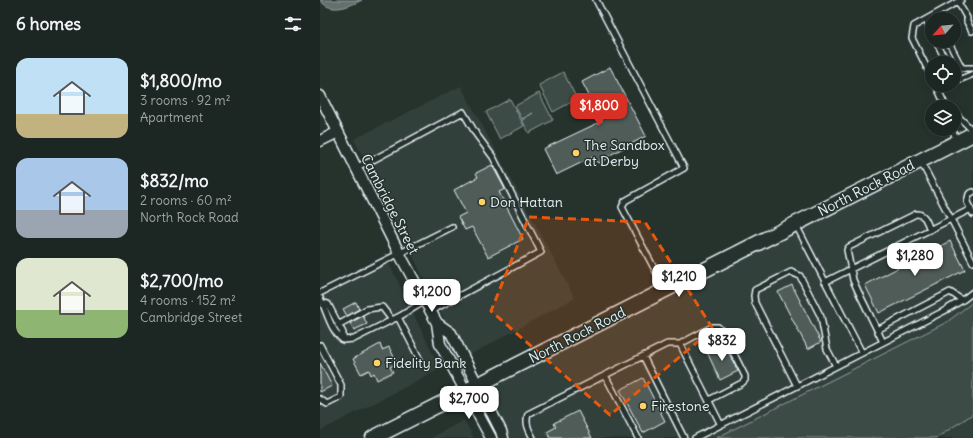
<!DOCTYPE html>
<meta charset="utf-8">
<style>
body{margin:0;font-family:Delius,sans-serif;background:#29322f;color:#f1f3f6;height:100vh;display:flex;flex-direction:column;font-size:15px;white-space:nowrap}
*{box-sizing:border-box;margin:0}
p{font-size:13px;color:#a0a5a5}
.icon{flex:none;width:22px;height:22px;fill:none;stroke:currentColor;stroke-width:2;stroke-linecap:round;stroke-linejoin:round}
.map{position:relative;flex:1;overflow:hidden}
.details{display:flex;flex-direction:column;background:#1c2622;width:320px}
.details>*{flex:none}
.needle{width:26px;rotate:243deg}
.buttons{position:absolute;left:605px;top:12px;display:grid;gap:8px}
.buttons a{display:grid;place-items:center;width:36px;height:36px;border-radius:50%;background:#1c2622;box-shadow:0 2px 10px #0003,0 0 0 1px #3a4340;font-size:20px}
.price{position:absolute;translate:-50% -34px;padding:0 9px;border-radius:8px;background:#fff;color:#222;font-size:13px;line-height:26px;filter:drop-shadow(0 1px 2px #0008)}
.price::after{content:'';position:absolute;left:50%;top:24px;width:12px;height:9px;margin-left:-6px;background:inherit;clip-path:polygon(0 0,100% 0,50% 100%)}
.price.on{background:#d93025;color:#fff}
ul{padding:0;list-style:none}
li{display:flex;align-items:center;gap:12px;height:100px;padding:0 16px}
li span{display:grid;place-items:center;flex:none;width:112px;height:80px;border-radius:12px;color:#555}
li>.icon{margin-inline-start:auto}
span .icon{width:48px;height:48px;fill:#fffc;stroke-width:1}
li b{font-size:17px}
h2{display:flex;justify-content:space-between;align-items:center;height:48px;padding:0 16px;font-size:17px}
main{display:flex;flex:1;min-height:0}
.map>svg:first-child{display:block}
.built{fill:#333f3a}
.green{fill:#3e4b47;stroke:#939ea0}
.water{fill:#636f6d;stroke:#98a3a5}
.building{fill:#505c59;stroke:#e8f1f8}
.lines{fill:none;stroke-linecap:round;stroke-linejoin:round}
.lane-casing{stroke:#e8f1f8;stroke-width:8}
.street-casing{stroke:#e8f1f8;stroke-width:13}
.secondary-casing{stroke:#e8f1f8;stroke-width:17}
.lane{stroke:#26332d;stroke-width:5}
.street{stroke:#26332d;stroke-width:10}
.secondary{stroke:#26332d;stroke-width:14}
.marked{fill:#e8590c;fill-opacity:0.2;stroke:#e8590c;stroke-width:3;stroke-dasharray:8 5;stroke-linejoin:round}
.poi-dot{fill:#ffd166;stroke:#26332d;stroke-width:1.5}
.labels{text-anchor:middle;stroke-width:3;stroke-linejoin:round;paint-order:stroke}
.poi-label{font-size:14px;fill:#e8f1f8;stroke:#26332d;text-anchor:start}
.street-label{font-size:14px;fill:#e8f1f8;stroke:#26332d}
</style>
<main>
<section class="details">
<h2>6 homes<svg class="icon" aria-label="filters" viewBox="0 0 24 24"><path d="M4 7h16M4 17h16"/><circle cx="9" cy="7" r="2"/><circle cx="15" cy="17" r="2"/></svg></h2>
<ul>
<li><span style="background:linear-gradient(#bfe0f5 70%,#c2b280 0)"><svg class="icon" aria-label="home" viewBox="0 0 24 24"><path d="M3 11l9-7 9 7M6 9v11h12V9"/></svg></span><div><b>$1,800/mo</b><p>3 rooms · 92 m²</p><p>Apartment</p></div></li>
<li><span style="background:linear-gradient(#a9c7e8 65%,#9aa5b1 0)"><svg class="icon" aria-label="home" viewBox="0 0 24 24"><path d="M3 11l9-7 9 7M6 9v11h12V9"/></svg></span><div><b>$832/mo</b><p>2 rooms · 60 m²</p><p>North Rock Road</p></div></li>
<li><span style="background:linear-gradient(#dfe7d0 65%,#8fb573 0)"><svg class="icon" aria-label="home" viewBox="0 0 24 24"><path d="M3 11l9-7 9 7M6 9v11h12V9"/></svg></span><div><b>$2,700/mo</b><p>4 rooms · 152 m²</p><p>Cambridge Street</p></div></li>
</ul>
</section>
<div class="map">
<svg width="653" height="438" viewBox="0 0 653 438">
<rect width="100%" height="100%" fill="#26332d"/>
<filter id="ink" filterUnits="userSpaceOnUse"><feTurbulence type="fractalNoise" baseFrequency=".025" numOctaves="2"/><feDisplacementMap in="SourceGraphic" scale="8" xChannelSelector="R" yChannelSelector="G"/><feConvolveMatrix kernelMatrix="1 2 1 2 8 2 1 2 1" color-interpolation-filters="sRGB"/></filter>
<g filter="url(#ink)">
<path class="built" d="M141,86L255,298L144,358L34,139Z
M653,133V438H173L147,391Z
M67,259L120,369L0,431V295Z
M144,420L154,438H111Z"/>
<path class="green" d="M243,72L257,99L233,112L219,85Z
M219,93L233,120L209,133L202,120L213,113L202,119L195,106Z
M190,99L204,126L180,139L166,112Z
M653,302V414L616,438H396L627,322Z"/>
<path class="water" d="M0,0H42C28,7 10,14 0,0Z"/>
<path class="building" d="M290,67L326,136L288,156L289,158L279,163L273,157L236,175L223,149L282,121L262,82Z
M172,165L185,189L179,192L203,239L168,257L152,227L145,230L138,217L146,213L134,190L158,177L156,173Z
M630,241L645,270L559,313L545,285Z
M472,285L501,342L488,349L458,292Z
M36,302L39,309L27,316L23,309Z
M43,316L47,324L34,330L30,323Z
M60,344L62,350L69,347L77,363L70,367L73,372L57,380L54,373L51,375L49,370L41,374L33,359Z
M404,344L418,371L400,380L387,352Z
M0,363L12,386L0,392Z
M323,378L345,421L323,433L300,390Z
M258,411L272,438H230L227,432L236,427L234,423Z"/>
<g class="lines">
<defs>
<path id="lane" d="M276,0L364,168L305,201L302,207L345,289
M638,2L647,18V22L652,31
M606,20L612,32
M616,41L627,63
M628,41L642,68H653
M634,76L641,79L653,74
M612,78L592,38L594,26L641,0
M616,85L626,107
M634,112L653,131
M632,129L637,141
M36,167L51,161L143,112L156,134L173,157L221,252L111,311
M653,192L649,194L647,202L653,214
M651,209L631,219L653,262
M476,225L542,353L624,311L644,299L653,292
M505,282L631,219L601,162
M0,293L132,227
M0,298C7,311 10,330 23,340V333L8,304L2,302
M78,317L99,358
M18,325L47,309L62,307L72,320
M557,330L630,292L642,300
M23,340L34,339L82,315L105,301
M563,342L538,291L533,280L527,250L529,247L596,214C605,213 607,223 610,230
M360,344L392,327H398L403,332L425,376V380L422,383L389,400
M0,345L21,385V397L7,404L0,399
M323,356L364,438
M285,375L318,438
M477,386L435,303L434,296L435,290L471,272L480,276L501,317L507,349L516,366
M213,438C209,430 205,424 208,414L347,344H360L401,425
M375,438L542,353"/>
<path id="street" d="M0,96L79,253L117,323
M0,141L18,132
M171,438L120,344L117,323L131,333L181,431L183,438"/>
<path id="secondary" d="M53,438L653,134"/>
</defs>
<use href="#lane" class="lane-casing"/>
<use href="#street" class="street-casing"/>
<use href="#secondary" class="secondary-casing"/>
<use href="#lane" class="lane"/>
<use href="#street" class="street"/>
<use href="#secondary" class="secondary"/>
</g>
</g>
<path class="marked" d="M209,217L325,222L393,329L290,415L171,311Z"/>
<g class="poi-dot">
<circle cx="256" cy="153" r="4"/>
<circle cx="162" cy="202" r="4"/>
<circle cx="57" cy="363" r="4"/>
<circle cx="323" cy="406" r="4"/>
</g>
<g class="labels">
<g class="poi-label">
<text x="264" y="150">The Sandbox<tspan x="264" dy="16">at Derby</tspan></text>
<text x="170" y="207">Don Hattan</text>
<text x="65" y="368">Fidelity Bank</text>
<text x="331" y="411">Firestone</text>
</g>
<g class="street-label">
<text transform="translate(546 188) rotate(-27)" y="5">North Rock Road</text>
<text transform="translate(70 204) rotate(63)" y="5">Cambridge Street</text>
<text transform="translate(257 335) rotate(-27)" y="5">North Rock Road</text>
</g>
</g>
</svg>
<div class="buttons">
<a><svg class="needle" viewBox="-14 -14 28 28"><path d="M0-13l5 13h-10z" fill="#e53935"/><path d="M0 13l5-13h-10z" fill="#a0a5a5"/></svg></a>
<a><svg class="icon" aria-label="locate" viewBox="0 0 24 24"><circle cx="12" cy="12" r="6"/><path d="M12 2v4M12 18v4M2 12h4M18 12h4"/></svg></a>
<a><svg class="icon" aria-label="layers" viewBox="0 0 24 24"><path d="M12 4l9 5-9 5-9-5zM3 14l9 5 9-5"/></svg></a>
</div>
<b class="price on" style="left:279px;top:127px">$1,800</b>
<b class="price" style="left:595px;top:277px">$1,280</b>
<b class="price" style="left:359px;top:298px">$1,210</b>
<b class="price" style="left:112px;top:313px">$1,200</b>
<b class="price" style="left:402px;top:362px">$832</b>
<b class="price" style="left:149px;top:420px">$2,700</b>
</div>
</main>
